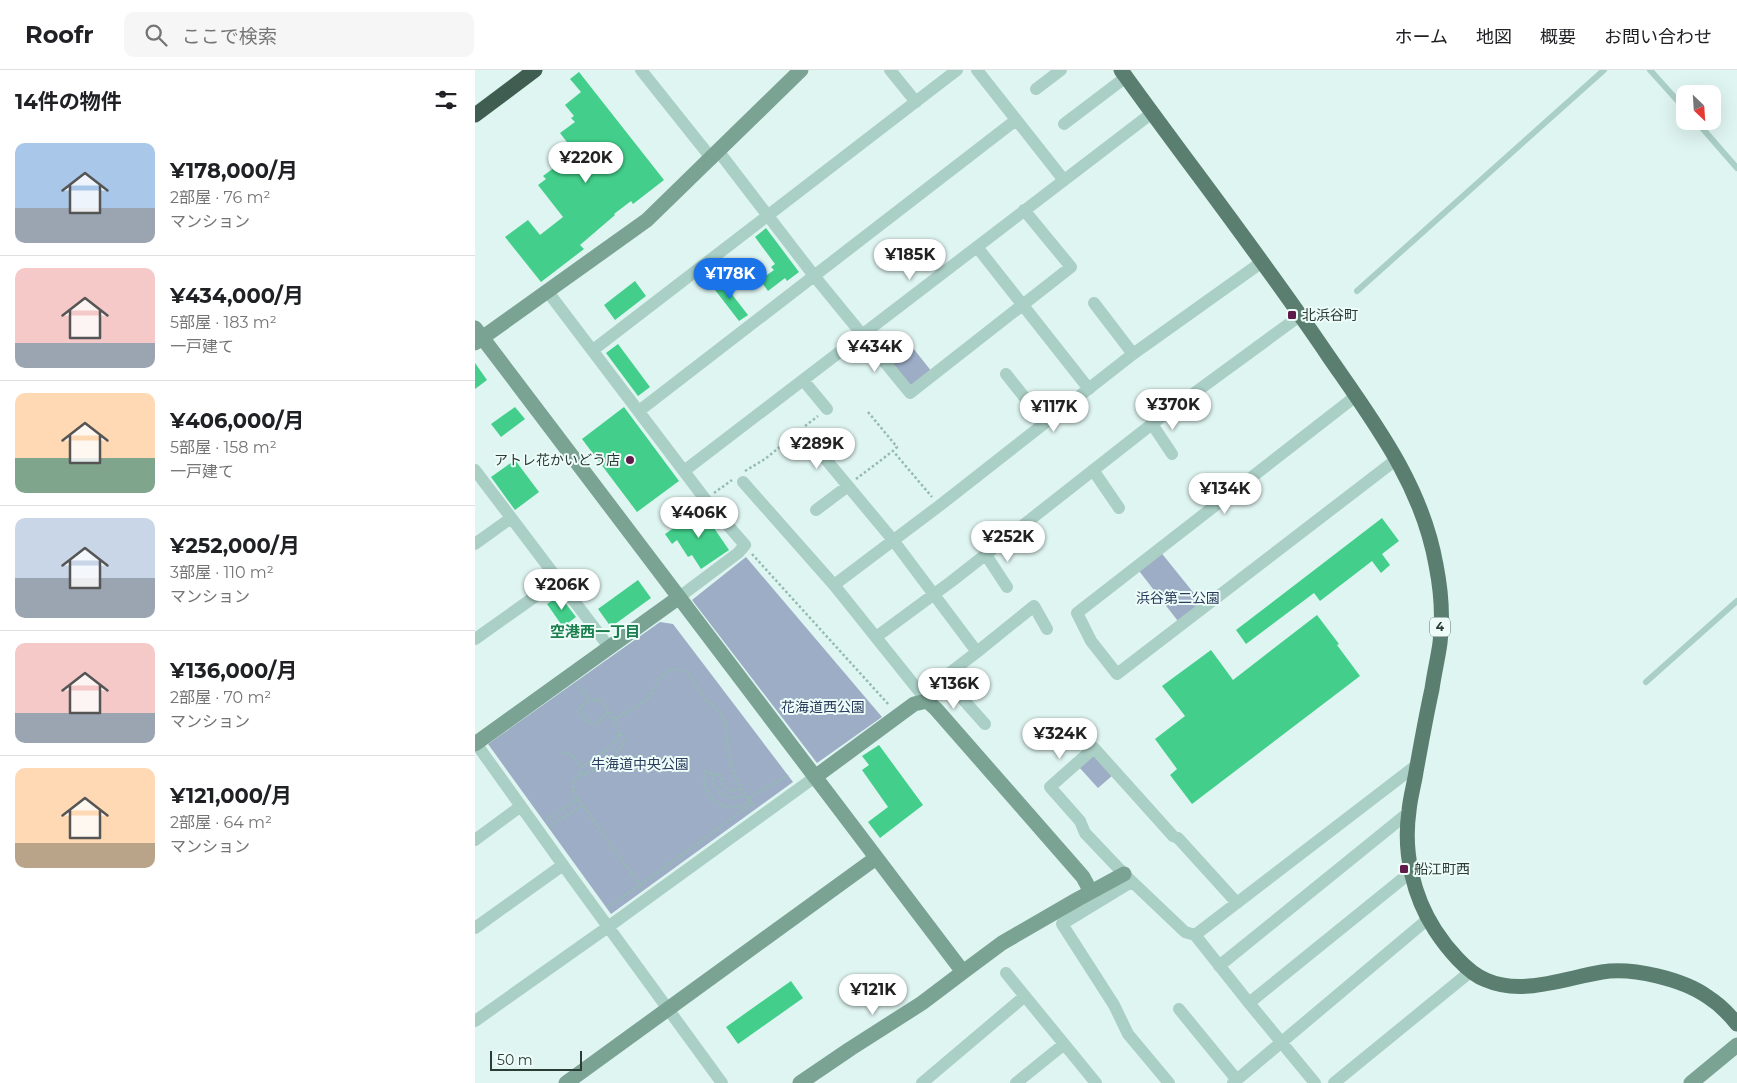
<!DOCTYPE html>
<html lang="ja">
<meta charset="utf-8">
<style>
body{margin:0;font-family:Montserrat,"Noto Sans JP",sans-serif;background:#f6f6f6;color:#202124;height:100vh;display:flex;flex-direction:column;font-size:19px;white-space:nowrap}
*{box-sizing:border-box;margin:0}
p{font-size:16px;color:#757577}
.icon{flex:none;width:28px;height:28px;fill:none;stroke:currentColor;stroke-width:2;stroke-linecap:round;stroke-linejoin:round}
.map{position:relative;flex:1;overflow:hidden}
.side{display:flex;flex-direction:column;background:#fff;width:475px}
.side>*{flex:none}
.needle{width:32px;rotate:155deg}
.buttons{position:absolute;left:1201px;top:15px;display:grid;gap:10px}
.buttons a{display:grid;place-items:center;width:45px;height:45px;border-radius:10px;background:#fff;box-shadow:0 5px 20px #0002;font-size:25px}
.scale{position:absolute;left:15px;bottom:12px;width:92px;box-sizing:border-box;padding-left:5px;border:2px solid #2a3c34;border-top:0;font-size:14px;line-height:18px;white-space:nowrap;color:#2a3c34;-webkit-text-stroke:4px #edfcf9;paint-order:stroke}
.price{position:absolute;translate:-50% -42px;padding:0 11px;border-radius:18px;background:#fff;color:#222;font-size:16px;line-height:32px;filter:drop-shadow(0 1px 2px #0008)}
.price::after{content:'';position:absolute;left:50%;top:30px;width:15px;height:11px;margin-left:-8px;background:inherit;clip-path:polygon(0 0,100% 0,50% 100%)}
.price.current{background:#1a73e8;color:#fff}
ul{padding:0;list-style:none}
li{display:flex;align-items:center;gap:15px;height:125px;padding:0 15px}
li+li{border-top:1px solid #e0e0e0}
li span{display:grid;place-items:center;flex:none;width:140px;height:100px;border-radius:10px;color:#555}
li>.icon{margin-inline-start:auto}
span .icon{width:60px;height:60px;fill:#fffc;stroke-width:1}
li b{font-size:21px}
h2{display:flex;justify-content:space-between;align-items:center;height:60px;padding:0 15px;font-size:21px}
header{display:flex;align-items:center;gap:30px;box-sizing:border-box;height:70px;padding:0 25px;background:#fff;border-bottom:1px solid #e0e0e0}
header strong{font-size:24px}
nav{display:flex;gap:28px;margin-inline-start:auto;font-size:18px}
.search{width:350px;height:45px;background:#f6f6f6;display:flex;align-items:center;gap:12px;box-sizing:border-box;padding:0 18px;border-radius:10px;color:#757577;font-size:19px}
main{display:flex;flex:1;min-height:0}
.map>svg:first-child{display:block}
.green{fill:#9dadc6}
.building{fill:#43cf8b}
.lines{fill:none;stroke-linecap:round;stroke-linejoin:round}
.path{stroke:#93bbaf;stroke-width:2.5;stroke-dasharray:2.5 2.5;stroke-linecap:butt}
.lane{stroke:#aacfc5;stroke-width:6}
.street{stroke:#aacfc5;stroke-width:12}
.secondary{stroke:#7aa394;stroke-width:15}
.primary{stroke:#5a7f70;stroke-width:15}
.highway{stroke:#405d51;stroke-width:15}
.poi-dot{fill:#611b4a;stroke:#edfcf9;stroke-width:2}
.labels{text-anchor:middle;stroke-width:4;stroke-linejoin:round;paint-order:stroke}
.shield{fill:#edfcf9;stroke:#64766f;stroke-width:1}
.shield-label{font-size:12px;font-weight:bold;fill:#2a3c34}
.poi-label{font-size:14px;fill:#2a3c34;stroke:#edfcf9;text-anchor:start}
.park-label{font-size:14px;fill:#2b3d5c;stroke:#edfcf9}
.neighbourhood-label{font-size:15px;font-weight:bold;fill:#1a7f4c;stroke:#edfcf9}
</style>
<header>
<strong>Roofr</strong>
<div class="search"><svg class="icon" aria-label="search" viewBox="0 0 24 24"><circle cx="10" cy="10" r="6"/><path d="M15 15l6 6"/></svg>ここで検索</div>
<nav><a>ホーム</a><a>地図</a><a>概要</a><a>お問い合わせ</a></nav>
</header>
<main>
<section class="side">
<h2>14件の物件<svg class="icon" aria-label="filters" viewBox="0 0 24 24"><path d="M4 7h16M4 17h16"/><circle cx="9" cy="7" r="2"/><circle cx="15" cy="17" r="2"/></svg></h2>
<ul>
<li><span style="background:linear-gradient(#a9c7e8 65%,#9aa5b1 0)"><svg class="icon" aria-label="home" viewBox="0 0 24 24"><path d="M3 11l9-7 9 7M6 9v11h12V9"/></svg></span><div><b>¥178,000/月</b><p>2部屋 · 76 m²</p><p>マンション</p></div></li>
<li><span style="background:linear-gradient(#f6c9c9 75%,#9aa5b1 0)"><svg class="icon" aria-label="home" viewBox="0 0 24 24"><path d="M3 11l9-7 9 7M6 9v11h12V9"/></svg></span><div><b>¥434,000/月</b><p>5部屋 · 183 m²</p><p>一戸建て</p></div></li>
<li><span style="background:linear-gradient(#ffd9b3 65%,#7fa58c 0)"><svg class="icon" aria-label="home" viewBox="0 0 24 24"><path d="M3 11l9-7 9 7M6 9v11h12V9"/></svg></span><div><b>¥406,000/月</b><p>5部屋 · 158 m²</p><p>一戸建て</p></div></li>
<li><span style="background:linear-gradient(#c9d6e8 60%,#9aa5b1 0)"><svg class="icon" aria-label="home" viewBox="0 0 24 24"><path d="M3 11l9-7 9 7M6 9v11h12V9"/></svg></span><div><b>¥252,000/月</b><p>3部屋 · 110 m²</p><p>マンション</p></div></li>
<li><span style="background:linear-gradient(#f6c9c9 70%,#9aa5b1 0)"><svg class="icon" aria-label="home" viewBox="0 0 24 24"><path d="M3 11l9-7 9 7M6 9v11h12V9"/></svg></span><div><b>¥136,000/月</b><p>2部屋 · 70 m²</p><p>マンション</p></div></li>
<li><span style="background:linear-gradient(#ffd9b3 75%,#b9a48a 0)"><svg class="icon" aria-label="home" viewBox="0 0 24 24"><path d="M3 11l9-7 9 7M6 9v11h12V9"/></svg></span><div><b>¥121,000/月</b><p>2部屋 · 64 m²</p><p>マンション</p></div></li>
</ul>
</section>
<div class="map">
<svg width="1262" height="1013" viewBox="0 0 1262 1013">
<rect width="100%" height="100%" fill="#dff5f1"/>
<path class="green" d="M438,278L457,302L436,319L416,295Z
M684,480L730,537L706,555L661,497Z
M271,487L407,647L342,693L217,530Z
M185,552L198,554L318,712L136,844L13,674Z
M618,683L638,705L623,718L603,696Z"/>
<path class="building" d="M104,2L189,110L158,134L156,131L139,144L140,145L105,175L109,179L66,212L30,167L53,150L65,165L88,147L63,115L71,109L68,106L84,94L86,97L101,84L85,63L100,52L96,48L99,46L90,35L106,22L95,9Z
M291,158L324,202L312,211L310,208L293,221L285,210L299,200L296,197L300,194L280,167Z
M245,209L273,245L264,251L237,216Z
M160,211L171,226L140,250L129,235Z
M143,274L175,317L163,326L131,283Z
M0,293L12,310L0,319Z
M40,337L50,349L26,367L16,354Z
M149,337L204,411L162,442L107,369Z
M40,390L64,422L40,440L16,407Z
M226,439L254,480L226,499L217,485L213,487L202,470L197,474L190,464Z
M907,448L924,471L907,484L915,495L906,503L897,491L845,531L839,523L771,574L761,560Z
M163,510L176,528L136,557L123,539Z
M85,526L101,547L88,557L72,534Z
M842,545L864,574L862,575L885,606L717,734L695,705L702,699L680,669L710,646L687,616L736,580L758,610Z
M404,675L448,735L405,768L393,752L413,737L387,700L394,695L387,686Z
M316,911L328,928L263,974L251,957Z"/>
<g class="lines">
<path class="path" d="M393,342L422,377L418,381
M330,356L343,346
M270,401L290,389L322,363
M381,409L418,381L457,427
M239,423L257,410
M277,484L414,635
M103,615L114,630L106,636L104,641L114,653C124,655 127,647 134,642L126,630H114
M134,642C140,651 142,660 149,669C146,686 123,696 110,705L106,703C97,710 96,715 100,725L168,819
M139,649C149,643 164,636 172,629C181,620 183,603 196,600C216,595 221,619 231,630C237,637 245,640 249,649C253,659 252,669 253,679C256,702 265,721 281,737
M86,682L98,686L106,697
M106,703V697C118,689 137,680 142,666L145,664
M238,703C235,723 255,733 270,725
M266,718C255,724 246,718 246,706L230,701C225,728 252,748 275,731
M274,728L313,705
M71,750L103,729
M75,756L108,735
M132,837L164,816L277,734"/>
<path class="lane" d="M1175,0L1210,39
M1221,51L1262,98
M882,221L1129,0
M1171,612L1262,531"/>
<path class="street" d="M166,0L237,89
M415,0L441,32
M502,0L588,109
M561,19L586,0
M589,54L651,7
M244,82L340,207L435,323L596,197L549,140
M502,177L614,319
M73,222L230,429L270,475L263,483L203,528
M619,233L658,284
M118,280L482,0
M531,304L570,353
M328,310L352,339
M881,326L602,543L616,571L642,604L922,389
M164,341L541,50
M677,354L697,384
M333,368L418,470L502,582L446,625
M0,400L134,577
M618,400L644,438
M209,401L677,43
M268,412L359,515L452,631
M341,440L373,416
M0,474L36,448
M511,485L532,517
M359,515L464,436L658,284L787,192
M401,567L477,511L677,354L826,245
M0,569L82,511
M502,582L559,536L572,559
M469,608L510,654
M0,672L88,795L247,1013
M0,770L46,736
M656,812L587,854L639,935L653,964L694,1013
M762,833L703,768L698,766L619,678L575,717L605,751L610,763L649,804L710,862L720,865L774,933L840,1013
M0,858L88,795
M720,865L943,694
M744,896L933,743
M531,903L621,1013
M774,933L936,802
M704,939L762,1010
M0,951L133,857L340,707
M447,1013L550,926
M541,1013L588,975
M758,1013L953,849
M859,1013L995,902"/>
<path class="secondary" d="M0,258L488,902L527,873L603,829L649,804
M0,273L172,150L326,0
M0,674L203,528
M340,707L439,634L452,631L461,639L608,807L616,822
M91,1013L401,788
M325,1013L375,979L447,933L488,902
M1216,1013L1262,975"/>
<path class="primary" d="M646,0C715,96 788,189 854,287C899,352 947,415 961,495C966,520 968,548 965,573C963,588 959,604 957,619C951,646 946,674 941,702C939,715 935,728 934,741C928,782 938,826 960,860C971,877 992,903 1011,910C1047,926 1090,908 1127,902C1157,897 1208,909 1233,927C1244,934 1254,944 1262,954"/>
<path class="highway" d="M0,45L60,0"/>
</g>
<g class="poi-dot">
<rect x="812" y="240" width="10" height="10" rx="2.5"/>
<circle cx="155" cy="390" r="5"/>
<rect x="924" y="794" width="10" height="10" rx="2.5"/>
</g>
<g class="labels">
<rect class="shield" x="955" y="547.5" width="20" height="19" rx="4"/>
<g class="shield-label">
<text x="965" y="561">4</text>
</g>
<g class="poi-label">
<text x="827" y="250">北浜谷町</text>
<text x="145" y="395" text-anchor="end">アトレ花かいどう店</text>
<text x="939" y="804">船江町西</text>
</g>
<g class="park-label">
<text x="703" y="533">浜谷第二公園</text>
<text x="348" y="642">花海道西公園</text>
<text x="165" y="699">牛海道中央公園</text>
</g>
<g class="neighbourhood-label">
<text x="120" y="567">空港西一丁目</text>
</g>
</g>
</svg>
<div class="buttons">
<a><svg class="needle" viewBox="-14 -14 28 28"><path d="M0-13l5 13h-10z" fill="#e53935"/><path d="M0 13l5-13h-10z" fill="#757577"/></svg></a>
</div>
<div class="scale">50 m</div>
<b class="price" style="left:111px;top:114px">¥220K</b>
<b class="price" style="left:435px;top:211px">¥185K</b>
<b class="price current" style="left:255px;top:230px">¥178K</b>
<b class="price" style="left:400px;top:303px">¥434K</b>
<b class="price" style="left:698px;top:361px">¥370K</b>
<b class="price" style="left:579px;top:363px">¥117K</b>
<b class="price" style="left:342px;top:400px">¥289K</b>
<b class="price" style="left:750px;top:445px">¥134K</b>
<b class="price" style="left:224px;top:469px">¥406K</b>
<b class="price" style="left:533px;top:493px">¥252K</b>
<b class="price" style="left:87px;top:541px">¥206K</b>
<b class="price" style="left:479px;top:640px">¥136K</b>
<b class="price" style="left:585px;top:690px">¥324K</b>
<b class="price" style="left:398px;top:946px">¥121K</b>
</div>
</main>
